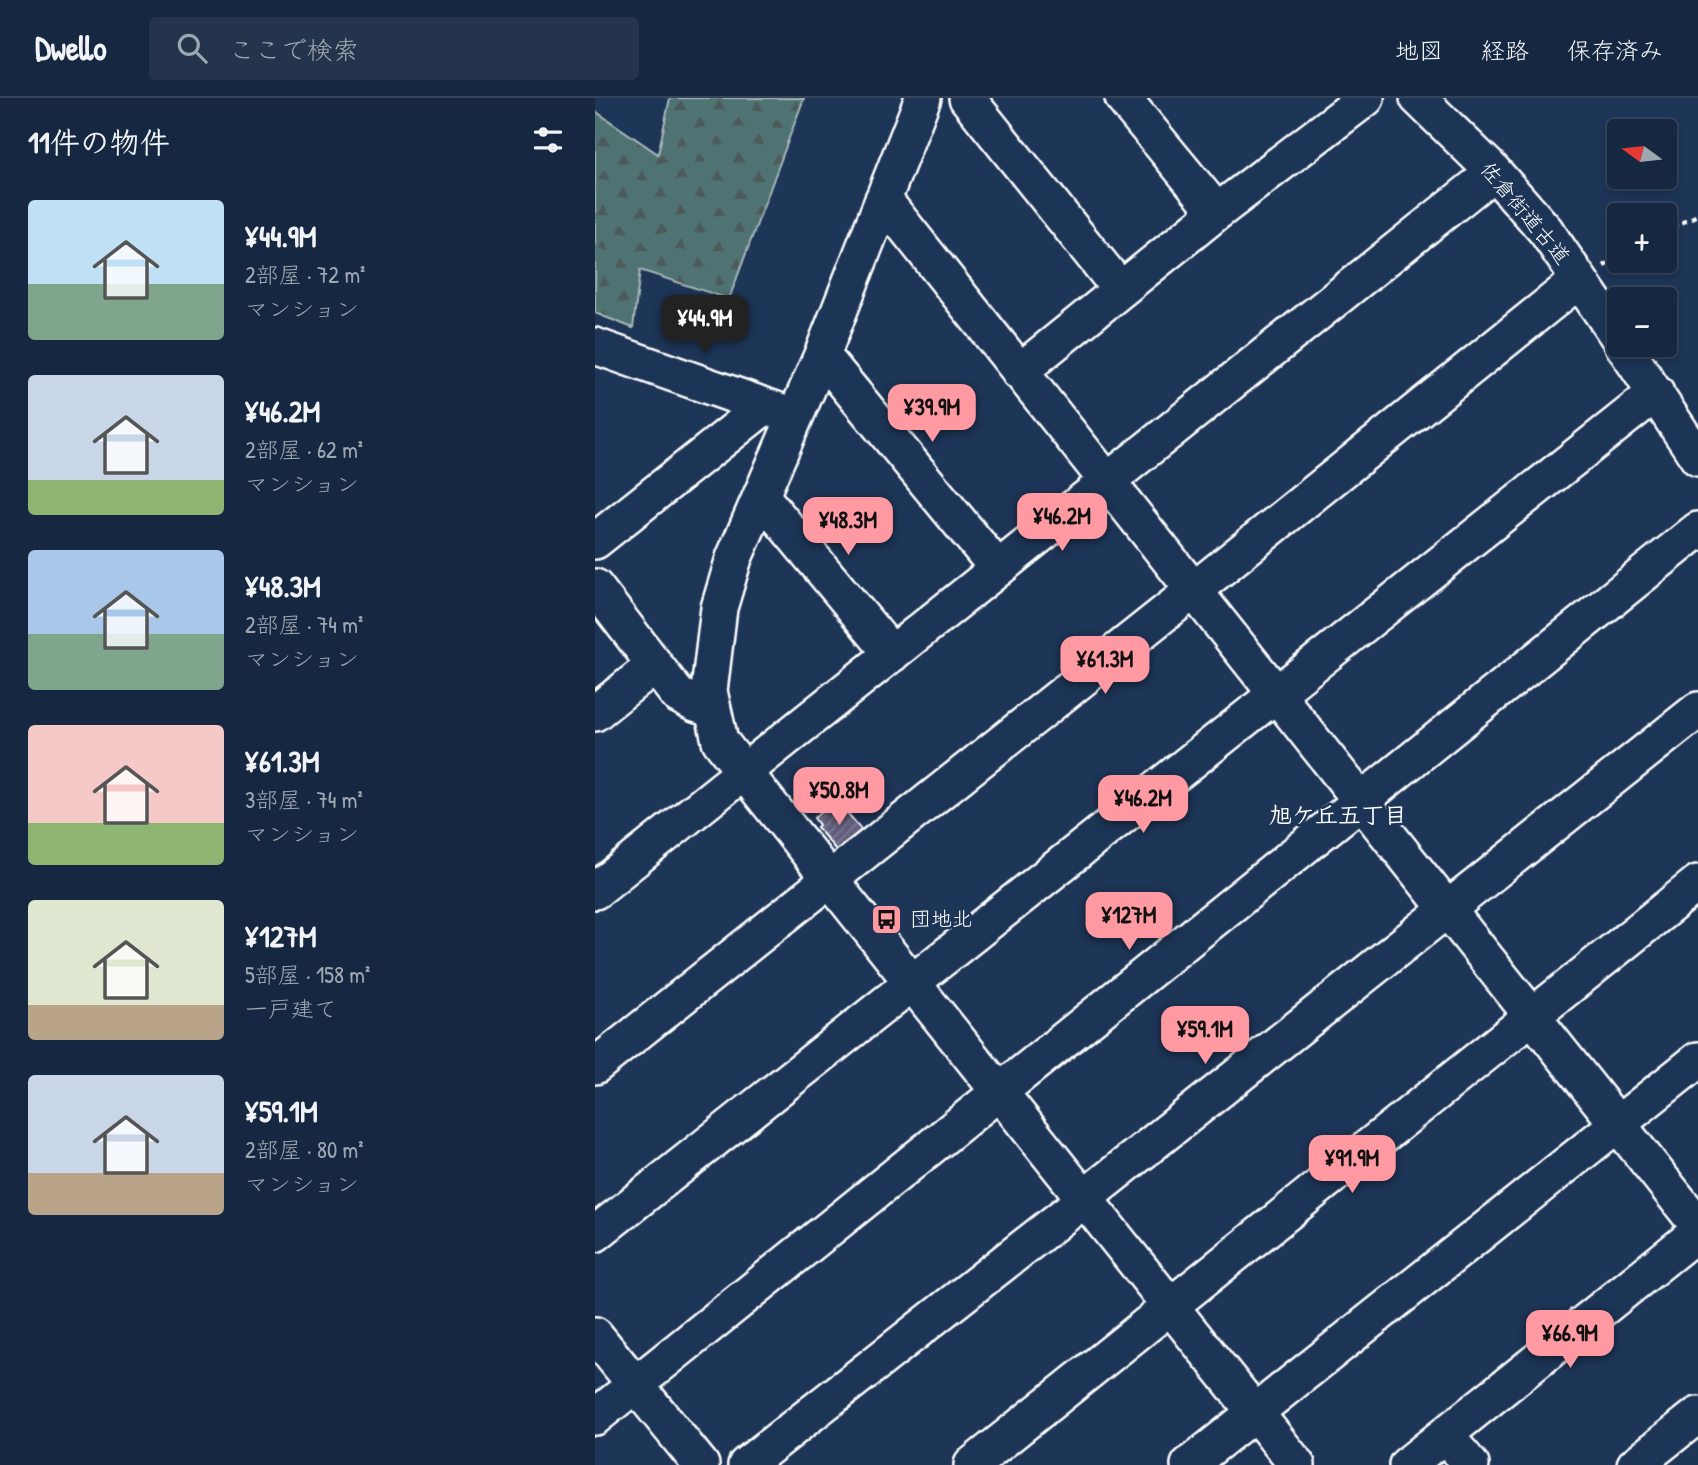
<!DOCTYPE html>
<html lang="ja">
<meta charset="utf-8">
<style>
body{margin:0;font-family:"Patrick Hand","Klee One",sans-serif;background:#23344c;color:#f1f3f6;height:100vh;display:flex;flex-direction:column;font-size:26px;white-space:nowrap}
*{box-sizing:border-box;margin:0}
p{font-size:23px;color:#9ea6b1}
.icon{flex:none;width:38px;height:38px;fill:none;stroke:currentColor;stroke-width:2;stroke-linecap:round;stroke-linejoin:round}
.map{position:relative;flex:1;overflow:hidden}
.side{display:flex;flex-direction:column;background:#162841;width:595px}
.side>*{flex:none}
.needle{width:46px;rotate:285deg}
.tools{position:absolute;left:1012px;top:21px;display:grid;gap:14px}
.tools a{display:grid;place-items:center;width:70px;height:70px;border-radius:7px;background:#162841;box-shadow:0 4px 10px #0003,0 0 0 2px #35445a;font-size:35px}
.price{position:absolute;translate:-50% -60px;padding:0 16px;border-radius:14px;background:#ff9aa2;color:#111;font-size:23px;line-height:46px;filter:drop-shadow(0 2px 4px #0008)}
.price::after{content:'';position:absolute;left:50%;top:42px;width:21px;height:16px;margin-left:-10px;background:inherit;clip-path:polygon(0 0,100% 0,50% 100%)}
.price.on{background:#222;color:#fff}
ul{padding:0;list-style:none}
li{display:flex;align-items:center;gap:21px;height:175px;padding:0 28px}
li span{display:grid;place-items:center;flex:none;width:196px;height:140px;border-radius:7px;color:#555}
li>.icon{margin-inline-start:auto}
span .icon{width:84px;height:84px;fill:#fffc;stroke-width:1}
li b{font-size:30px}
h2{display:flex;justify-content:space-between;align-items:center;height:84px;padding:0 28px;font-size:30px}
header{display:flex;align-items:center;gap:42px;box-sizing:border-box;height:98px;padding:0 35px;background:#162841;border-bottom:2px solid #35445a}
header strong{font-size:33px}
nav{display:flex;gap:38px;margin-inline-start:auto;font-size:24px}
.search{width:490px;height:63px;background:#23344c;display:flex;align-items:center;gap:18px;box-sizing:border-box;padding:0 24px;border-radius:7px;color:#9ea6b1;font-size:26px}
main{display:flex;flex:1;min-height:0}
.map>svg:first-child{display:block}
.forest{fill:url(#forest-firs);stroke:#a8b9b9;stroke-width:2}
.building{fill:url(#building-hatch);stroke:#fff;stroke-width:2}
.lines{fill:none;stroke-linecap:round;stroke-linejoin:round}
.minor-casing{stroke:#fff;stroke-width:40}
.path{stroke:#fff;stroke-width:4.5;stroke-dasharray:5 5;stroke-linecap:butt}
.minor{stroke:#1d3557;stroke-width:35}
.labels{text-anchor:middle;stroke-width:5;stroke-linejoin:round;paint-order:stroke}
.street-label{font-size:21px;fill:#fff;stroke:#1d3557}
.poi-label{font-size:21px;fill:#fff;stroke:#1d3557;text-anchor:start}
.neighbourhood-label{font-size:23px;font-weight:bold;fill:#fff;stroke:#1d3557}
</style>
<header>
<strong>Dwello</strong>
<div class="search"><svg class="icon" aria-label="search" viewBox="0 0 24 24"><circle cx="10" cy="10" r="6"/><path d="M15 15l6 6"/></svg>ここで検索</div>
<nav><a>地図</a><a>経路</a><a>保存済み</a></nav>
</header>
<main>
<section class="side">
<h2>11件の物件<svg class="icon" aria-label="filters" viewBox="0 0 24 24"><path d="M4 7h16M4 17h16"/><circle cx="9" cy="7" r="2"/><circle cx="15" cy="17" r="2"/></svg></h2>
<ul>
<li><span style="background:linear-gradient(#bfe0f5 60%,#7fa58c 0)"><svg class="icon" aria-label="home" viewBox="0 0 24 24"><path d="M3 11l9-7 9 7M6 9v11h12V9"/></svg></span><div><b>¥44.9M</b><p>2部屋 · 72 m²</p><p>マンション</p></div></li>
<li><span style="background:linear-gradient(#c9d6e8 75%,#8fb573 0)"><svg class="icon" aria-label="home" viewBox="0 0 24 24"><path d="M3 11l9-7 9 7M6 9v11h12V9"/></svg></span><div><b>¥46.2M</b><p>2部屋 · 62 m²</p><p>マンション</p></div></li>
<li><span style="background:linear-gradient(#a9c7e8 60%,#7fa58c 0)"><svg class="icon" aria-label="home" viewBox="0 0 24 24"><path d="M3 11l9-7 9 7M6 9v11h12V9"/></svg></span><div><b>¥48.3M</b><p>2部屋 · 74 m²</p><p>マンション</p></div></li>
<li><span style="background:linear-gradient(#f6c9c9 70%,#8fb573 0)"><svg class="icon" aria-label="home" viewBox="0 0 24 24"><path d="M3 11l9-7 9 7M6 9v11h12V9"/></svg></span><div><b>¥61.3M</b><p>3部屋 · 74 m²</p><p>マンション</p></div></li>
<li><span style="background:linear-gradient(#dfe7d0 75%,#b9a48a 0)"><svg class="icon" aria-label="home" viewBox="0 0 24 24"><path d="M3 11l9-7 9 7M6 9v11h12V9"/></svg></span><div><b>¥127M</b><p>5部屋 · 158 m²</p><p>一戸建て</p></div></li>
<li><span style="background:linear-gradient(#c9d6e8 70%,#b9a48a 0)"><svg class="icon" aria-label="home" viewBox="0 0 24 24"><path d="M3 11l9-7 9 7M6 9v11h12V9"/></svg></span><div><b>¥59.1M</b><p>2部屋 · 80 m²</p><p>マンション</p></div></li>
</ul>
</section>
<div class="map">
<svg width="1103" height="1367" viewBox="0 0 1103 1367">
<defs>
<pattern id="forest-firs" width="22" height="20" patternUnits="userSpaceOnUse" patternTransform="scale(1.75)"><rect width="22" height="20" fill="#507373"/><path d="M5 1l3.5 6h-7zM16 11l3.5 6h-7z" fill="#4d5a5a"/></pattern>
<pattern id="building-hatch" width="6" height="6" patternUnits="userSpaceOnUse" patternTransform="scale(1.75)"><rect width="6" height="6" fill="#64607f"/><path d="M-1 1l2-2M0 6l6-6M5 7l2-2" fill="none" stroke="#7b7892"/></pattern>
</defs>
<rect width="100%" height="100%" fill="#1d3557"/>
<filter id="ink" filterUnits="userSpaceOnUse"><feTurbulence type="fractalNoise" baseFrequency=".0143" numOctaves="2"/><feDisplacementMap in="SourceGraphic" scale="14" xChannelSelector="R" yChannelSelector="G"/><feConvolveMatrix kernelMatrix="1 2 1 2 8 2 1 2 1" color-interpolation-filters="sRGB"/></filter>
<g filter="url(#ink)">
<path class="forest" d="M75,0H209L134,201L45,172L38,230L0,215V13L63,56Z"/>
<path class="building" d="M241,701L270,736L245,757L222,729L224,727L219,720Z"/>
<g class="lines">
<defs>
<path id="minor" d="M328,0L227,257L139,460L124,510L114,593L125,643L149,674L702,1367
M372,0L525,191
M528,0L622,114
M823,0L899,74L951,133L1024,240
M288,101L1103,1127
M1028,247L1103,360
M0,248L187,314
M227,257L403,471
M424,274L622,114L771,0
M166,398L297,556
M0,443L170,308
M0,489L83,597L100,606L118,612
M0,615L60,567
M0,793L899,74
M0,968L599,492L984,182
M0,1136L1061,295
M0,1237L106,1367
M0,1319L1103,432
M850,1337L876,1367
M151,1367L490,1101L504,1088L1103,612
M377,1367L1103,785
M594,1367L1103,962
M812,1367L1103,1134
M1040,1367L1103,1317"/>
</defs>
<use href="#minor" class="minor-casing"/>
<path class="path" d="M1069,133L1103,117
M1009,168L1024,159"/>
<use href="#minor" class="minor"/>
</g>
</g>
<defs>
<symbol id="bus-square" viewBox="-11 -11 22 22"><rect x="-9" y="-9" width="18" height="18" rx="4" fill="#ff9aa2" stroke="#1d3557"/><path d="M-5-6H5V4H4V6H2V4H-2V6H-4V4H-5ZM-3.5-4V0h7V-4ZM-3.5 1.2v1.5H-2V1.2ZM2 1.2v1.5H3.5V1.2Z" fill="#111"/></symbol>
</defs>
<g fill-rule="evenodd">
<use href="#bus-square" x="274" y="804" width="35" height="35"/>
</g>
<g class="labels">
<g class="street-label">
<text transform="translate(930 115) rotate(50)" y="7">佐倉街道古道</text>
</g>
<g class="poi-label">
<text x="315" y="828">団地北</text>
</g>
<g class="neighbourhood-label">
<text x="743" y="725">旭ケ丘五丁目</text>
</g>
</g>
</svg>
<div class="tools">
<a><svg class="needle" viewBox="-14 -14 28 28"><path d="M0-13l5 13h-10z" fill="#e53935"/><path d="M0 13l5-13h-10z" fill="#9ea6b1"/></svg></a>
<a>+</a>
<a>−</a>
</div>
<b class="price on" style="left:110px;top:257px">¥44.9M</b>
<b class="price" style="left:337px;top:346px">¥39.9M</b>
<b class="price" style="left:467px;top:455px">¥46.2M</b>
<b class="price" style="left:253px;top:459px">¥48.3M</b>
<b class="price" style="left:510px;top:598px">¥61.3M</b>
<b class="price" style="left:244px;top:729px">¥50.8M</b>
<b class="price" style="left:548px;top:737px">¥46.2M</b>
<b class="price" style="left:534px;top:854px">¥127M</b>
<b class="price" style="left:610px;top:968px">¥59.1M</b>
<b class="price" style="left:757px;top:1097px">¥91.9M</b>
<b class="price" style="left:975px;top:1272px">¥66.9M</b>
</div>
</main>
